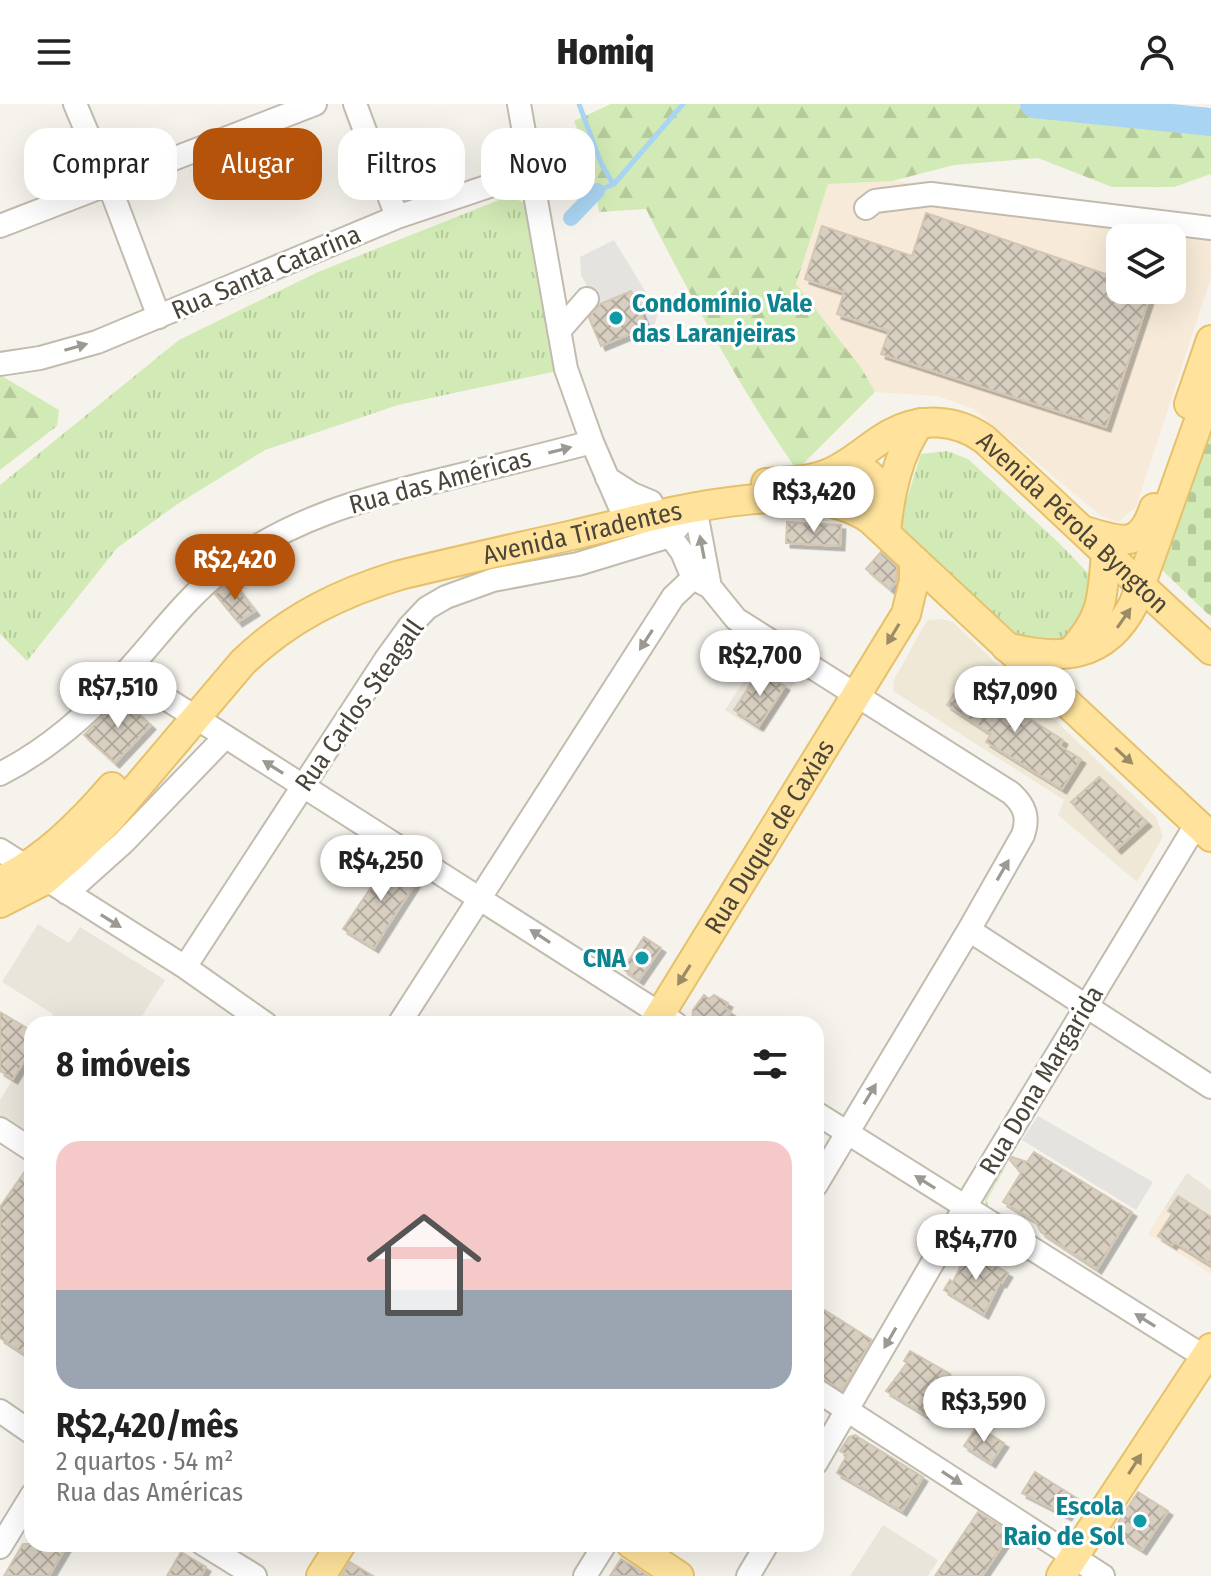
<!DOCTYPE html>
<html lang="pt">
<meta charset="utf-8">
<style>
body{margin:0;font-family:"Fira Sans Condensed",sans-serif;background:#f2f2f2;color:#222;height:100vh;display:flex;flex-direction:column;font-size:30px;white-space:nowrap}
*{box-sizing:border-box;margin:0}
p{font-size:26px;color:#767676}
.icon{flex:none;width:44px;height:44px;fill:none;stroke:currentColor;stroke-width:2;stroke-linecap:round;stroke-linejoin:round}
.map{position:relative;flex:1;overflow:hidden}
.side{position:absolute;left:24px;top:912px;width:800px;height:536px;display:flex;flex-direction:column;background:#fff;border-radius:24px;box-shadow:0 8px 32px #0002}
.side>*{flex:none}
.guide{position:absolute;left:24px;top:24px;width:800px;height:72px;display:flex;gap:16px}
.fabs{position:absolute;left:1106px;top:120px;display:grid;gap:16px}
.fabs a{display:grid;place-items:center;width:80px;height:80px;border-radius:16px;background:#fff;box-shadow:0 8px 32px #0002;font-size:40px}
.price{position:absolute;translate:-50% -68px;padding:0 18px;border-radius:28px;background:#fff;color:#222;font-size:26px;line-height:52px;filter:drop-shadow(0 2px 4px #0008)}
.price::after{content:'';position:absolute;left:50%;top:48px;width:24px;height:18px;margin-left:-12px;background:inherit;clip-path:polygon(0 0,100% 0,50% 100%)}
.price.on{background:#b45309;color:#fff}
ul{padding:0;list-style:none}
li{display:grid;align-content:center;gap:16px;height:424px;padding:0 32px}
li+li{border-top:2px solid #e0e0e0}
li span{display:grid;place-items:center;height:248px;border-radius:24px;color:#555}
li>.icon{margin-inline-start:auto}
span .icon{width:144px;height:144px;fill:#fffc;stroke-width:1}
li b{font-size:34px}
h2{display:flex;justify-content:space-between;align-items:center;height:96px;padding:0 32px;font-size:34px}
.chip{padding:0 28px;border-radius:24px;background:#fff;box-shadow:0 8px 32px #0002;font-size:28px;line-height:72px}
.chip.on{background:#b45309;color:#fff}
header{display:flex;justify-content:space-between;align-items:center;height:104px;padding:0 32px;background:#fff;font-size:36px;font-weight:800}
.map>svg:first-child{display:block}
.residential{fill:#eae5da}
.commercial{fill:#f7ead8;fill-rule:evenodd}
.education{fill:#efe8d6}
.grass{fill:url(#grass-tufts)}
.forest{fill:url(#forest-firs)}
.cemetery{fill:url(#cemetery-stones)}
.garden{fill:url(#garden-dots)}
.parking{fill:#e5e3e0}
.lines{fill:none;stroke-linecap:round;stroke-linejoin:round}
.stream{stroke:#a9d4f2;stroke-width:5}
.canal{stroke:#a9d4f2;stroke-width:16}
.river{stroke:#a9d4f2;stroke-width:28}
.building{fill:url(#building-cross-hatch);stroke:#d3c7b4;stroke-width:2;filter:url(#shadow)}
.minor-casing{stroke:#c2bbae;stroke-width:26}
.major-casing{stroke:#e6c16a;stroke-width:32}
.minor{stroke:#fff;stroke-width:22}
.major{stroke:#ffe39c;stroke-width:28}
.oneway{fill:#9c9892}
.oneway2{fill:#9c8c66}
.culture-dot{fill:#0f9aa8;stroke:#fff;stroke-width:3}
.labels{text-anchor:middle;stroke-width:6;stroke-linejoin:round;paint-order:stroke}
.street-label{font-size:26px;fill:#4b4439;stroke:#fff}
.culture-label{font-size:26px;font-weight:bold;fill:#0d838f;stroke:#fff;text-anchor:end}
</style>
<header><svg class="icon" aria-label="menu" viewBox="0 0 24 24"><path d="M4 6h16M4 12h16M4 18h16"/></svg>Homiq<svg class="icon" aria-label="person" viewBox="0 0 24 24"><circle cx="12" cy="8" r="4"/><path d="M4 21q1-7 8-7t8 7"/></svg></header>
<div class="map">
<svg width="1211" height="1472" viewBox="0 0 1211 1472">
<defs>
<pattern id="grass-tufts" width="24" height="20" patternUnits="userSpaceOnUse" patternTransform="scale(2)"><rect width="24" height="20" fill="#d2eab5"/><path d="M3 7l-1-3M5 7V3M7 7l1-3M15 17l-1-3M17 17v-4M19 17l1-3" fill="none" stroke="#b6ca9c"/></pattern>
<pattern id="forest-firs" width="22" height="20" patternUnits="userSpaceOnUse" patternTransform="scale(2)"><rect width="22" height="20" fill="#d2eab5"/><path d="M5 1l3.5 6h-7zM16 11l3.5 6h-7z" fill="#b6ca9c"/></pattern>
<pattern id="cemetery-stones" width="16" height="16" patternUnits="userSpaceOnUse" patternTransform="scale(2)"><rect width="16" height="16" fill="#d2eab5"/><path d="M2 7V4a2 2 0 0 1 4 0v3zM10 15v-3a2 2 0 0 1 4 0v3z" fill="#b6ca9c"/></pattern>
<pattern id="garden-dots" width="8" height="8" patternUnits="userSpaceOnUse" patternTransform="scale(2)"><rect width="8" height="8" fill="#d2eab5"/><path d="M2 2h.1M6 6h.1" fill="none" stroke="#b6ca9c" stroke-width="1.8" stroke-linecap="round"/></pattern>
<pattern id="building-cross-hatch" width="8" height="8" patternUnits="userSpaceOnUse" patternTransform="scale(2)"><rect width="8" height="8" fill="#d8cfc1"/><path d="M0 0l8 8M0 8l8-8" fill="none" stroke="#b1aa9e"/></pattern>
<filter id="shadow"><feDropShadow dx="4.5" dy="4.5" stdDeviation="0" flood-color="#0004"/></filter>
</defs>
<rect width="100%" height="100%" fill="#f6f3ec"/>
<path class="residential" d="M759,553L796,577L761,629L725,606Z
M38,820L69,839L80,823L165,876L137,920H47L53,910L2,878Z
M32,945V1032L0,1012V996Z
M1187,1069L1211,1086V1135L1164,1104Z
M883,1421L938,1456L928,1472H850Z"/>
<path class="commercial" d="M892,77L1061,94L1211,115V173L1136,403L1118,418L1101,412L972,304L937,292L875,288L862,265L796,180L828,80ZM1120,134H1172V186H1120Z
M1164,1104L1211,1135V1170L1148,1130Z"/>
<path class="education" d="M942,515L953,518L1156,713L1163,733L1137,778L1058,711L1064,696L893,587L894,576L922,525L928,516Z"/>
<path class="grass" d="M509,92L527,100L557,267L398,301L265,346L176,401L117,444L27,557L0,530V381L179,236L318,168Z
M947,347L968,355L1058,438L1089,470L1092,498L1083,526L1058,542L1036,547L897,426L921,350Z"/>
<path class="forest" d="M611,0H1034L1211,18V70L1174,83H1112L1038,54L954,61L892,77L828,80L796,180L862,265L875,288L797,366C740,285 691,193 646,105L599,108L592,64L574,17Z
M0,271L59,306L57,322L0,366Z"/>
<path class="cemetery" d="M1211,324V513L1164,468L1160,461Z"/>
<path class="garden" d="M1010,1055L987,1096L988,1102L1096,1170L986,1102L985,1096Z"/>
<path class="parking" d="M614,136L658,208L655,220L647,223L631,187L584,206L579,196L587,182L581,171L580,153Z
M1038,1012L1153,1078L1136,1106L1022,1036Z"/>
<g class="lines">
<path class="stream" d="M579,0L601,59L613,80
M571,114L597,87L614,80L683,0"/>
<path class="canal" d="M571,114L597,87"/>
<path class="river" d="M1034,0L1211,18"/>
</g>
<path class="building" d="M926,109L1120,175V186H1152L1106,323L881,250L889,227L837,210L844,188L805,175L822,122L912,152Z
M631,187L647,223L601,242L589,214L600,200Z
M787,418L841,421L840,442L786,439Z
M881,448L897,463L896,478L890,485L866,465Z
M231,476L255,507L238,518L215,490Z
M760,566L785,582L759,622L734,606Z
M965,573L1063,636L1060,642L1081,655L1062,685L986,638L991,630L947,601Z
M121,594L151,621L115,659L84,631Z
M1099,673L1147,718L1117,745L1071,698Z
M391,754L419,773L374,844L343,825Z
M644,833L661,844L639,876L623,865Z
M704,891L709,895L714,891L728,899L725,904L731,908L723,920H692L693,906Z
M0,908L32,927V945L13,975L0,967Z
M1034,1048L1132,1108L1097,1165L1041,1128L1035,1117L1003,1098L1021,1069L1010,1056L1012,1053L1027,1058Z
M30,1060H32V1255L0,1234V1103Z
M1178,1092L1211,1113V1161L1174,1138L1172,1141L1158,1132L1172,1110L1168,1107Z
M968,1146L1008,1169L1002,1179L1000,1178L984,1210L944,1186L950,1176L953,1178Z
M823,1205L872,1236L842,1286L816,1271V1216Z
M910,1247L950,1270L944,1281L941,1279L926,1311L886,1287L907,1259L904,1257Z
M977,1322L1004,1339L991,1359L964,1342Z
M855,1331L923,1373L902,1407L837,1369L847,1351L840,1347L849,1333Z
M1035,1368L1078,1395L1067,1412L1022,1389Z
M1138,1388L1168,1407L1142,1446L1112,1427Z
M978,1408L1011,1429L982,1472H935Z
M23,1440H68L49,1472H4Z
M181,1448L206,1463L201,1472H167Z
M621,1455L644,1469L648,1472H610Z
M350,1458L373,1472H341Z"/>
<g class="lines">
<defs>
<path id="minor" d="M75,0L108,78L159,213
M355,0L397,113
M519,0L566,265L592,338L621,405
M866,104L875,97L931,90L1211,124
M0,122L315,0
M559,227L587,195
M0,260L40,254L97,238L397,113L531,68
M607,374L632,390L651,398
M695,403L710,483
M670,432L682,448L693,474
M693,474L710,483L736,515L1011,689C1025,702 1029,713 1023,731L969,826L816,1081
M126,569L676,920
M0,670C49,645 90,609 126,568C158,533 185,495 222,466C288,415 365,394 445,375C494,363 543,351 592,338
M0,746L185,863L266,920
M67,789L124,738L225,633
M969,826L1211,983
M185,863L386,555L410,522L427,504L446,493L493,476L578,460L670,432L695,403
M399,920L673,493L693,474
M816,1009L1211,1257
M0,1025L32,1046
M816,1286L1103,1472
M0,1307L32,1329
M816,1359L965,1103L1197,719
M203,1440L255,1472
M0,1443L32,1391
M585,1472L605,1440
M748,1472L767,1440"/>
<g id="major">
<path d="M1189,300L1211,236"/>
<path d="M844,362C863,363 882,373 872,394L852,402"/>
<path id="s1" d="M766,379C786,377 808,378 827,370C851,361 868,342 890,330C921,313 956,315 984,335C1061,405 1134,477 1211,546"/>
<path d="M1085,427C1122,438 1140,446 1154,404"/>
<path d="M886,429C889,393 898,348 920,319"/>
<path d="M1006,543C1060,557 1106,555 1134,499L1211,283"/>
<path d="M1072,547C1103,512 1102,496 1106,450"/>
<path d="M0,777C44,756 80,720 112,683"/>
<path id="s2" d="M0,799L45,776L76,749L110,715L243,558C289,514 340,489 400,471C458,457 515,444 573,431C649,414 801,367 870,415L1211,733"/>
<path id="s3" d="M654,920L906,510L914,477V456"/>
<path d="M631,1440L679,1472"/>
<path d="M321,1472L341,1440"/>
<path d="M1061,1472L1211,1244"/>
</g>
</defs>
<use href="#minor" class="minor-casing"/>
<use href="#major" class="major-casing"/>
<use href="#minor" class="minor"/>
<use href="#major" class="major"/>
</g>
<defs><path id="oneway-solid" d="M-6-.8H1V-3.2L6.5 0L1 3.2V.8H-6Z" transform="scale(2)"/></defs>
<g class="oneway">
<use href="#oneway-solid" transform="translate(76 243) rotate(-16)"/>
<use href="#oneway-solid" transform="translate(560 346) rotate(-14)"/>
<use href="#oneway-solid" transform="translate(702 443) rotate(-101)"/>
<use href="#oneway-solid" transform="translate(646 536) rotate(123)"/>
<use href="#oneway-solid" transform="translate(273 663) rotate(-148)"/>
<use href="#oneway-solid" transform="translate(1003 766) rotate(-60)"/>
<use href="#oneway-solid" transform="translate(111 817) rotate(32)"/>
<use href="#oneway-solid" transform="translate(540 832) rotate(-147)"/>
<use href="#oneway-solid" transform="translate(870 990) rotate(-59)"/>
<use href="#oneway-solid" transform="translate(925 1078) rotate(-148)"/>
<use href="#oneway-solid" transform="translate(1145 1216) rotate(-148)"/>
<use href="#oneway-solid" transform="translate(890 1234) rotate(120)"/>
<use href="#oneway-solid" transform="translate(952 1374) rotate(33)"/>
</g>
<g class="oneway2">
<use href="#oneway-solid" transform="translate(1124 514) rotate(-55)"/>
<use href="#oneway-solid" transform="translate(893 530) rotate(121)"/>
<use href="#oneway-solid" transform="translate(1124 652) rotate(43)"/>
<use href="#oneway-solid" transform="translate(684 871) rotate(122)"/>
<use href="#oneway-solid" transform="translate(1135 1360) rotate(-57)"/>
</g>
<g class="culture-dot">
<circle cx="616" cy="214" r="8"/>
<circle cx="642" cy="854" r="8"/>
<circle cx="1140" cy="1417" r="8"/>
</g>
<g class="labels">
<g class="street-label">
<text transform="translate(266 168) rotate(-23)" y="9">Rua Santa Catarina</text>
<text transform="translate(440 377) rotate(-15)" y="9">Rua das Américas</text>
<text dy="9" stroke="none"><textPath href="#s1" startOffset="358">Avenida Pérola Byngton</textPath></text>
<text dy="9" stroke="none"><textPath href="#s2" startOffset="714">Avenida Tiradentes</textPath></text>
<text transform="translate(359 601) rotate(-55)" y="9">Rua Carlos Steagall</text>
<text dy="9" stroke="none"><textPath href="#s3" startOffset="220">Rua Duque de Caxias</textPath></text>
<text transform="translate(1041 976) rotate(-59)" y="9">Rua Dona Margarida</text>
</g>
<g class="culture-label">
<text x="632" y="208" text-anchor="start">Condomínio Vale<tspan x="632" dy="30">das Laranjeiras</tspan></text>
<text x="626" y="863">CNA</text>
<text x="1124" y="1411">Escola<tspan x="1124" dy="30">Raio de Sol</tspan></text>
</g>
</g>
</svg>
<div class="fabs">
<a><svg class="icon" aria-label="layers" viewBox="0 0 24 24"><path d="M12 4l9 5-9 5-9-5zM3 14l9 5 9-5"/></svg></a>
</div>
<b class="price" style="left:814px;top:430px">R$3,420</b>
<b class="price on" style="left:235px;top:498px">R$2,420</b>
<b class="price" style="left:760px;top:594px">R$2,700</b>
<b class="price" style="left:118px;top:626px">R$7,510</b>
<b class="price" style="left:1015px;top:630px">R$7,090</b>
<b class="price" style="left:381px;top:799px">R$4,250</b>
<b class="price" style="left:976px;top:1178px">R$4,770</b>
<b class="price" style="left:984px;top:1340px">R$3,590</b>
<div class="guide">
<a class="chip">Comprar</a>
<a class="chip on">Alugar</a>
<a class="chip">Filtros</a>
<a class="chip">Novo</a>
</div>
<section class="side">
<h2>8 imóveis<svg class="icon" aria-label="filters" viewBox="0 0 24 24"><path d="M4 7h16M4 17h16"/><circle cx="9" cy="7" r="2"/><circle cx="15" cy="17" r="2"/></svg></h2>
<ul>
<li><span style="background:linear-gradient(#f6c9c9 60%,#9aa5b1 0)"><svg class="icon" aria-label="home" viewBox="0 0 24 24"><path d="M3 11l9-7 9 7M6 9v11h12V9"/></svg></span><div><b>R$2,420/mês</b><p>2 quartos · 54 m²</p><p>Rua das Américas</p></div></li>
</ul>
</section>
</div>
